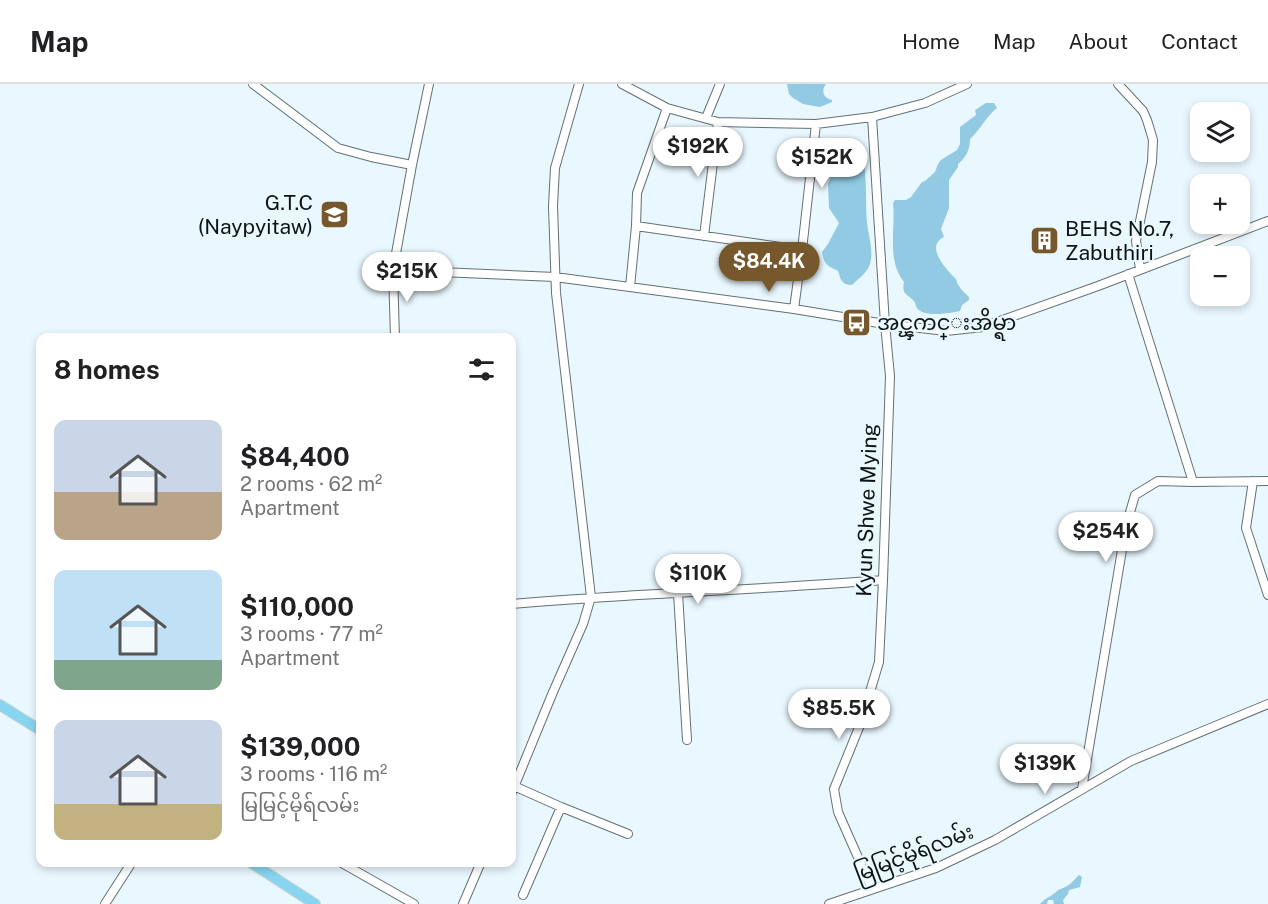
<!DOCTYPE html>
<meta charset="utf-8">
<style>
body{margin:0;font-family:"Public Sans","Noto Sans Myanmar",sans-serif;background:#f6f6f6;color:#202124;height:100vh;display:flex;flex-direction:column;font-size:22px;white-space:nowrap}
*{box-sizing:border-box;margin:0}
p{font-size:20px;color:#757577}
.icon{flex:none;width:33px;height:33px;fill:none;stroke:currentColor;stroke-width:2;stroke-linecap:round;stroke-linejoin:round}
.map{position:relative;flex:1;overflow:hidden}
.drawer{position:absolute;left:36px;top:249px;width:480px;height:534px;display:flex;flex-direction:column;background:#fff;border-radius:12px;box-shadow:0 3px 9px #0003}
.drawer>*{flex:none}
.fabs{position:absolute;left:1190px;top:18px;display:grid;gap:12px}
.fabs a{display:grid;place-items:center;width:60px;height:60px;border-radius:12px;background:#fff;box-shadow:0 3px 9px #0003;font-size:30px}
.price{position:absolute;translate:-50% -51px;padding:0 14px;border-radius:21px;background:#fff;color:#222;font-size:20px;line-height:39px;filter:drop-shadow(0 2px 3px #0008)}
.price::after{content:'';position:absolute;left:50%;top:36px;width:18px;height:14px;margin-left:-9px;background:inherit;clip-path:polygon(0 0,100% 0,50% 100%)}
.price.selected{background:#76582c;color:#fff}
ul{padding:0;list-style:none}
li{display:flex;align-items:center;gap:18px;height:150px;padding:0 18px}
li span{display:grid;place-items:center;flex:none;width:168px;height:120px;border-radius:12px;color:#555}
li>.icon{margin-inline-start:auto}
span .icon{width:72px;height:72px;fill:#fffc;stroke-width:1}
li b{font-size:26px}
h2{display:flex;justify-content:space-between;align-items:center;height:72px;padding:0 18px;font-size:26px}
header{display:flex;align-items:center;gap:36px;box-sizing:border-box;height:84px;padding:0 30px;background:#fff;border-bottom:2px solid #e0e0e0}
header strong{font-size:28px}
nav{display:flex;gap:33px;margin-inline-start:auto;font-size:21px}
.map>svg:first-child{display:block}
.water{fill:#91cae2}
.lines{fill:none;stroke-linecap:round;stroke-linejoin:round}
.minor-casing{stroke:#637075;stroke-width:10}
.major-casing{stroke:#d4d5d5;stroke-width:12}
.minor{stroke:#fff;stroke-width:8}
.major{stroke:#88d5ef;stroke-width:10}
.labels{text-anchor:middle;stroke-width:4.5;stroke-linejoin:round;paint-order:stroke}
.poi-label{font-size:21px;fill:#0e1316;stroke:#e9f7fe;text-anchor:start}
.street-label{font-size:21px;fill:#0e1316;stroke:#e9f7fe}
</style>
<header>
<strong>Map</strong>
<nav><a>Home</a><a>Map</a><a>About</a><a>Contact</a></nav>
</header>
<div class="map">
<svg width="1268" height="820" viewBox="0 0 1268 820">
<rect width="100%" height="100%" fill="#e9f7fe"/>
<path class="water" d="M787,0H826C821,7 823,14 832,16V18L820,23L803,20L793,14L789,10Z
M986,19H994L997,24C985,34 980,46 970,55C970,65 966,74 958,80V83L949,96V124L941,145L944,153C925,162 945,184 954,193C959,199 955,196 959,202C961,206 965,209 969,213V216L962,221L960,227C951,229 926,233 919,226C916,224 916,220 914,217C908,210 901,211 904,198C886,175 896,145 893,119L895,116H906L911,113L922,98L925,97L935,88L938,80L941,76L957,66L960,60V43L976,31L975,26Z
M839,57C843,58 858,61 860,64C868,78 865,121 867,138C868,151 874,166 870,180C867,189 859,194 852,201L845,200L841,196L838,187C827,182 824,180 822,168L828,160L839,139L829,124L828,100L831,93L830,87L823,76V70L825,64L829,60Z
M1079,791L1082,793L1080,803L1069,806L1068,810L1063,816L1064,820H1054L1053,816H1048L1047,820H1040C1046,813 1053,812 1058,806C1070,802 1071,799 1079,791Z"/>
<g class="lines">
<defs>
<path id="minor" d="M253,0L338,64L371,73L412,81
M622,0L667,24L718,38L816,40L872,33L925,19L967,0
M1118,0L1143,27L1147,36L1153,56L1152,78L1136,157L1140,185
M872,33L885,240L890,292L883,496L879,578L860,641L834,705L838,728L872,805
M706,34L720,0
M636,142L802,166L794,225
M704,152L718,38
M802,166L816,40
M393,186L555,193L794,225L885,240L946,247L983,243L1098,202L1268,137
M1128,190L1193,398
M630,203L636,142L637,109L667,24
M395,254L393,186L412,81L429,0
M1253,397L1246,444L1268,511
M678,509L687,656
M512,520C635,509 759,506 883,496
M514,702L561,723L628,750
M1082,705L1126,442L1135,411L1158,397L1193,398L1268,397
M512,708L553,608L583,540L591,513L556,209L553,122L555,84L579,0
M340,778L414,820
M523,811L561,723
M105,820L132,778
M463,820L481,778
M829,820L936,784L995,756L1131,677L1268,620"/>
<path id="major" d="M0,621L40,646
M250,778L315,820"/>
</defs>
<use href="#minor" class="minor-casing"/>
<use href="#major" class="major-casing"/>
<use href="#minor" class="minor"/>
<use href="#major" class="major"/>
</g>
<defs>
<symbol id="university-square" viewBox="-11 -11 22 22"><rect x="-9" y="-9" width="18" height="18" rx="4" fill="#76582c" stroke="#e9f7fe"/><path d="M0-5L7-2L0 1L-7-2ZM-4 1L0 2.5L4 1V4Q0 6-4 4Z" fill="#fff"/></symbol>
<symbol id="building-square" viewBox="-11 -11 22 22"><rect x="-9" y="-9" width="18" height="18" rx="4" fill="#76582c" stroke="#e9f7fe"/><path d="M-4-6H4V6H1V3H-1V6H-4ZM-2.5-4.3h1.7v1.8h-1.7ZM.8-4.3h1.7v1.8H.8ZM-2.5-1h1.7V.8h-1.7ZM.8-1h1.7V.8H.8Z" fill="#fff"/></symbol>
<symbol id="bus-square" viewBox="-11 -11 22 22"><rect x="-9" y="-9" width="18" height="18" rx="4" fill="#76582c" stroke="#e9f7fe"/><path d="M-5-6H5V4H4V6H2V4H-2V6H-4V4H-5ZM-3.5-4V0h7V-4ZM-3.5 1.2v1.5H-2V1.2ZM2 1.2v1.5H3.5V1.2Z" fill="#fff"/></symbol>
</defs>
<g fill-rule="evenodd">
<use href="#university-square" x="318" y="114" width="33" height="33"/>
<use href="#building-square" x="1028" y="140" width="33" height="33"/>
<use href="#bus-square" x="840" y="222" width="33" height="33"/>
</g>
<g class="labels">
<g class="poi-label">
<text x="313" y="126" text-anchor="end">G.T.C<tspan x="313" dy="24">(Naypyitaw)</tspan></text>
<text x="1065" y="152">BEHS No.7,<tspan x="1065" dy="24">Zabuthiri</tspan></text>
<text x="877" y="246">အင္ၾကင္းအိမ္ရာ</text>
</g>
<g class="street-label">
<text transform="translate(867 426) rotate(-88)" y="7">Kyun Shwe Mying</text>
<text transform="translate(914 769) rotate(-21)" y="7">မြမြင့်မိုရ်လမ်း</text>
</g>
</g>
</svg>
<div class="fabs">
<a><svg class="icon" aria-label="layers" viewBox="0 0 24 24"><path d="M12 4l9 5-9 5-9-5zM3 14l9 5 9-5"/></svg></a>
<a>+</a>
<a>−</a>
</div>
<b class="price" style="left:698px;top:94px">$192K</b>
<b class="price" style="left:822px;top:105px">$152K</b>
<b class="price selected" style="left:769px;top:209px">$84.4K</b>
<b class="price" style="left:407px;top:219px">$215K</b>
<b class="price" style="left:1106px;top:479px">$254K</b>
<b class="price" style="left:698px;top:521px">$110K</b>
<b class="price" style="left:839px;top:656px">$85.5K</b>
<b class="price" style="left:1045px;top:711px">$139K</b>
<section class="drawer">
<h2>8 homes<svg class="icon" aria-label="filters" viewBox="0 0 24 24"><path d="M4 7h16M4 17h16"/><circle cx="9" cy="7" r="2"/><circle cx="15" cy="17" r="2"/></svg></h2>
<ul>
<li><span style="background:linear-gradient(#c9d6e8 60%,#b9a48a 0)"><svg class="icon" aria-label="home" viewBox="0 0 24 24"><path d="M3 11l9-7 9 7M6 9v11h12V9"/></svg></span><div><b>$84,400</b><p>2 rooms · 62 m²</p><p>Apartment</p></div></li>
<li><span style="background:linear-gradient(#bfe0f5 75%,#7fa58c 0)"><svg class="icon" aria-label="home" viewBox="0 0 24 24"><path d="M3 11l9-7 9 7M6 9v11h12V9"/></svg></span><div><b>$110,000</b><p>3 rooms · 77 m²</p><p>Apartment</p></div></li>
<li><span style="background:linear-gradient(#c9d6e8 70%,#c2b280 0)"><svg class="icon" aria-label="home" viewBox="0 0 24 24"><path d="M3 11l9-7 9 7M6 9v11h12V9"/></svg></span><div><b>$139,000</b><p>3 rooms · 116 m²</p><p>မြမြင့်မိုရ်လမ်း</p></div></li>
</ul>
</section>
</div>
